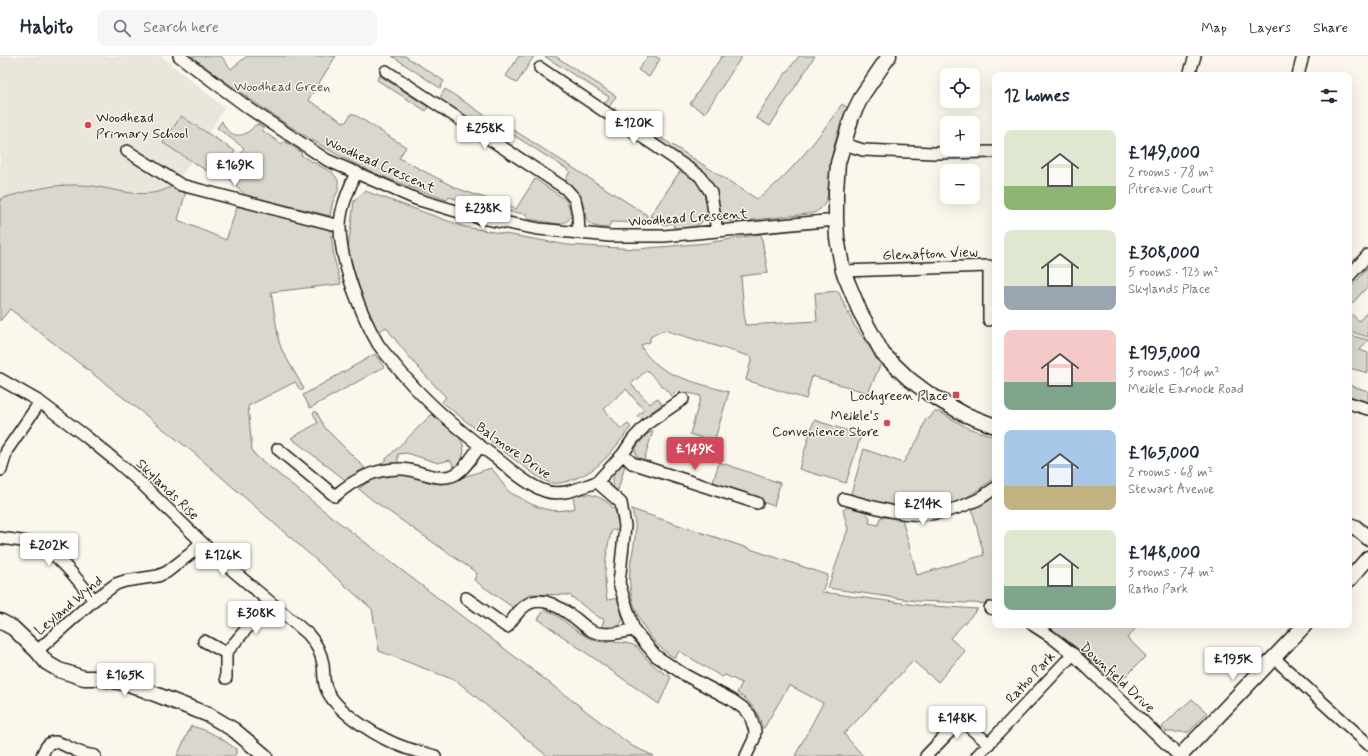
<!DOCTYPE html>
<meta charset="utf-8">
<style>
body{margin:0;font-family:Mynerve,sans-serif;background:#f6f6f7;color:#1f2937;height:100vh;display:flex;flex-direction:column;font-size:15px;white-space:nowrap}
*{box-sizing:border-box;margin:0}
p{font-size:13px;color:#747a83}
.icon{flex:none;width:22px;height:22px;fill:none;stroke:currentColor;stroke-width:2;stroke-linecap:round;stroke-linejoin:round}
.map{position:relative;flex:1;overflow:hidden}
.panel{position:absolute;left:992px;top:16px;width:360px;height:556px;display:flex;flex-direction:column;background:#fff;border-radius:8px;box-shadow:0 4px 16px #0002}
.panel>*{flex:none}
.fabs{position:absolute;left:940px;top:12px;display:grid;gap:8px}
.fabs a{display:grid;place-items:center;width:40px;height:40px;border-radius:8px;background:#fff;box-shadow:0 4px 16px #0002;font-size:20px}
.price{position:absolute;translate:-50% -34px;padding:0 9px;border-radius:4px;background:#fff;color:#222;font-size:13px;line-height:26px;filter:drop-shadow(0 1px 2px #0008)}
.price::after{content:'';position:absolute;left:50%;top:24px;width:12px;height:9px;margin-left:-6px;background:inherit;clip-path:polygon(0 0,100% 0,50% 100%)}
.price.current{background:#d1495b;color:#fff}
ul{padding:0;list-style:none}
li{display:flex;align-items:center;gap:12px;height:100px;padding:0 12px}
li span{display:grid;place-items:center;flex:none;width:112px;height:80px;border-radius:8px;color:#555}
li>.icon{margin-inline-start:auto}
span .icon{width:48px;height:48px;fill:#fffc;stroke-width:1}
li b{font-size:17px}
h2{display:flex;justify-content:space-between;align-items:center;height:48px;padding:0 12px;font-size:17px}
header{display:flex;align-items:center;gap:24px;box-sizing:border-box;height:56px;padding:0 20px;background:#fff;border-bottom:1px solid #e0e1e3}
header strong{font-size:19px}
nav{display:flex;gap:22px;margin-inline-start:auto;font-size:14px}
.search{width:280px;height:36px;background:#f6f6f7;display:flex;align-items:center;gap:10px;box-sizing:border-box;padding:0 14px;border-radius:8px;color:#747a83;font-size:15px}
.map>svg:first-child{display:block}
.built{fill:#eae6dc}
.green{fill:#dad7ce;stroke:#7b7a75}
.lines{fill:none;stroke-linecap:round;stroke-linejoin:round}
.minor-casing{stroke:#1c1c1c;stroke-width:14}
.tertiary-casing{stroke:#1c1c1c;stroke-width:17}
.minor{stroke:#fbf7ec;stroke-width:11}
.tertiary{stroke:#fbf7ec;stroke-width:14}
.poi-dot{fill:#d1495b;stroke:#fbf7ec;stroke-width:1.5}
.labels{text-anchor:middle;stroke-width:3;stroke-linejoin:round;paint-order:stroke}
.park-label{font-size:14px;fill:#555451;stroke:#fbf7ec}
.poi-label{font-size:14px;fill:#1c1c1c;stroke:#fbf7ec;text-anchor:end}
.street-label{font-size:14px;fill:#1c1c1c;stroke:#fbf7ec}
</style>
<header>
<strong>Habito</strong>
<div class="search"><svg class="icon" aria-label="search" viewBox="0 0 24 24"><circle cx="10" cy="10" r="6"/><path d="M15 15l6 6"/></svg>Search here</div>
<nav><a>Map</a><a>Layers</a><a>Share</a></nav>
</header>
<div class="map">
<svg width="1368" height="700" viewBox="0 0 1368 700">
<rect width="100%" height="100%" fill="#fbf7ec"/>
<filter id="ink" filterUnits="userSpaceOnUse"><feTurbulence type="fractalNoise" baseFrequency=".025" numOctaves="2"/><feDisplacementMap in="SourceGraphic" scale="8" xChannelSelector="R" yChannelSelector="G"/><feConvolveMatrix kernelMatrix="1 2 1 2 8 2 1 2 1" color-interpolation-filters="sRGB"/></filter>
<g filter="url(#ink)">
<path class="built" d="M0,0H161L225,52L208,77L181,60L163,86L191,106L175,128L159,136L133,138L93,130L70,129L33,132L0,143Z"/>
<path class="green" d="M191,0H221L231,13L247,0H336L308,44L345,67L352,57L406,91L399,102L456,132L516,153L535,123L566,144L570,153L573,154C572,162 568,166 559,168L527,163V158C499,155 476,149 449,141L447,144C405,130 362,114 324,91C277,64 234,32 191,0Z
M392,0H405L444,25L440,32Z
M519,0H534L517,27L506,20Z
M544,0H555L616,40L608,53L603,50L609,41Z
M648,0H655L660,3L649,21L638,14Z
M722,0H742L705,57L690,48Z
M799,0H815L770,70L756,62L777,29Z
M379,19L428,51L426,55L377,24Z
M445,33L495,66L489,77L439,43Z
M842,48L848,52C837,70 831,101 829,123C828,131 829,140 825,147C821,154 815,157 808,158L735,166C714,164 721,149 716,135C714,128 709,123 704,117L613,56L614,52L757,143C766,136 776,129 783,121C805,99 824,74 842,48Z
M181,60L235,95L218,122L163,87Z
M222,65C226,76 236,84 248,76C252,74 253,69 258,68L264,72L263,75L281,88L284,85L301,96L302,100L333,117L338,124V135L333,145L330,160L245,139L229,122L244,92L217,72Z
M501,66L647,159L644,167L611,166L608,172C577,170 591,162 580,141C577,134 571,131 565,125L570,115L499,70Z
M681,114C697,125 704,130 707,150C708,157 706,162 701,167C695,172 682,172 674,172L673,167L664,169L650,160Z
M175,128L186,135L178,164L226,184L237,151H244L330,171L334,202L341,228L271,236L279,286L282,294L304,333L301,335L295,326L248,350L252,394L256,400L328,458L632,690L654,700H547L457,625L379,595L372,553L194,397L10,253L0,265V143C26,135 51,128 79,129C105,129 131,142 158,136C164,135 170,131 175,128Z
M365,135L465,171L568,189L637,193L707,187L761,178L768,217L741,220L745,269L817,265L815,237L838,235L854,269L881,307L868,337L812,320L806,343L746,324L752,301L664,274L650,281V286L641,289C644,300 661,313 672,318C688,325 711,331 729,336L714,386L690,378L701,340L688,337L687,340L677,335L672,340L647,314L631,328L650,348L657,342L662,348L641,364L637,360L644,354L626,333L604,353L621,373L628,368L631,371C619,386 608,403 592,414C583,420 563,429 552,427C541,425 532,416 523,410C495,390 469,367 442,346L446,341C424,319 404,296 386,271L378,276L368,256L358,228L348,193L354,145Z
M1368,212V230L1349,251V233Z
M1368,255V281L1349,275V256L1359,265Z
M1349,279L1368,284L1360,294L1368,297V317L1349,312Z
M375,298L384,311L310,352L303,339Z
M1349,329L1368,335V346L1349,340Z
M316,355L325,372L365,412L356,417L357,419L348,424L344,423L291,382L318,367L313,357Z
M934,356H940L968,372L995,381V422C981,431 963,446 948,450C921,457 877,448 850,441L864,393L903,407L920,380L926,362L929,363Z
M432,358C451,374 478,387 455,412L450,404L438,407L407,397L398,398V408L379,410Z
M814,364L861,379L846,427L799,413Z
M653,375L643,407C637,404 636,399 635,393L646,379Z
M719,406L780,427L774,450L712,430Z
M622,409H625L618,434L614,433C612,425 612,412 622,409Z
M491,412C499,420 500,425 506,432C508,436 514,439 519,441C538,453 553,458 575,452L573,440C590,434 609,443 617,458C620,463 620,469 621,474H612C605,497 603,520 607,544L618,542L623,563C619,574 611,573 601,573L604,563L600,562L569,539L530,538L515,553L474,524L477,517L371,443L359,433L369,424L388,418L407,419L432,427L442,428Z
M995,439V548L917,545L828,532L848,473L843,454L848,451L866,456L870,462L869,467L878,469L880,462L882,461L902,463L917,519L984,499L972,453Z
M631,453L828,519L822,536L916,549L978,553L950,582L965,595L938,626L913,605L844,678L863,700H795L823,647L789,629L764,672H762C759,655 751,646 737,637L742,627L725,619L722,621L679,595L675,602C670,599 664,595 660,591C640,572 627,541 630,513C631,498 637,483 635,468C635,463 633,457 631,453Z
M545,553C563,561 576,578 594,584C607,589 625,583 637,591C640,593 642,598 645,601C653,609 661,616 671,621L659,648L538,563Z
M1046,569H1139L1127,582L1146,600L1117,629L1076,591Z
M1192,643L1207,657L1189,676H1166L1162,671L1180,653H1181Z
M191,670C209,674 221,682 236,693V698L234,700H177Z"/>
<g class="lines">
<defs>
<path id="minor" d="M179,0L250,53L327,104L416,143L476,161L539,173L610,180H664L836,164
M540,12L700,120L711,137L717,175
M386,15L566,133L575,143L578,158L579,177
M1189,19L1195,0
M1298,19L1303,0
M844,88L863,94L934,97L995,96
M127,95L181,129L340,170
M356,116C349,134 340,152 340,171C340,192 346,213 353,233C360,252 368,271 378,288C383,295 389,302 395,309C423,344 458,374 495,401C509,412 527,429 545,435C562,441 581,431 597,426L621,447L625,470L619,527L634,574L656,600L685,619L732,644L743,652L750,659L755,675L754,683L746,700
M843,215L989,210V264
M1349,220L1368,199
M0,323L40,346L84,379L116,405L141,427L219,503L308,578C316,587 321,596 323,608C324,616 323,624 326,632C335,656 382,684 406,692C415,695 425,697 435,700
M1349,347L1368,353
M278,393L335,440C354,423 376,412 402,413C420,414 438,427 456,418C466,412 473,399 480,390
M623,398L632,407L757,447
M1,414L7,394L40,346
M597,426L623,398L633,383L648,367L683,343
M844,443C897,457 924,469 977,444C983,441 989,436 995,432
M0,482C14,484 30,485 42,491C63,503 79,526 94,544
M466,542L507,571C513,563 520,551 530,547C546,540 563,554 575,562C580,566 586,572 592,575C605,581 620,576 634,574
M990,552L995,553
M1033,569L1050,580L1073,598L1179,700
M204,585L226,597V622
M37,595L94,544L116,528L125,525L158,520L167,516L190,498L201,486
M226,597L269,546
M1274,602L1368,688
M42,700C50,676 61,689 77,695C83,698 89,699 95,700
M926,700L961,664L989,688
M977,700L1073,598"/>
<path id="tertiary" d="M889,0L863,38L852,60L838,107L836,135V164L837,182L843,215L860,256L883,298L909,323L929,338L964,358L995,370
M1349,469L1355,471L1368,482
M1349,524L1368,502
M0,565L13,572L37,595L47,607L59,614L84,622H97L129,628L209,659L234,674L265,700
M1180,700L1305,569"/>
</defs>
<use href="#minor" class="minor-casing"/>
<use href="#tertiary" class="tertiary-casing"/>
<use href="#minor" class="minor"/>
<use href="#tertiary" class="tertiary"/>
</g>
</g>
<g class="poi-dot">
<circle cx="88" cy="69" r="4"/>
<rect x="952" y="335" width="8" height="8" rx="2"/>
<circle cx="887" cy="367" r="4"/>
</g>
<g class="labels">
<g class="park-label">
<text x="282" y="35">Woodhead Green</text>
</g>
<g class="poi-label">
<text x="96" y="66" text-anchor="start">Woodhead<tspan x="96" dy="16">Primary School</tspan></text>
<text x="948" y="344">Lochgreen Place</text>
<text x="879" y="364">Meikle's<tspan x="879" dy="16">Convenience Store</tspan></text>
</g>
<g class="street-label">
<text transform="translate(380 108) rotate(24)" y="5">Woodhead Crescent</text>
<text transform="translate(688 161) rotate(-4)" y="5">Woodhead Crescent</text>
<text transform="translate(930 197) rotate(-2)" y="5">Glenafton View</text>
<text transform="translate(514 394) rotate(35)" y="5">Balmore Drive</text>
<text transform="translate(168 433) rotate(44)" y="5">Skylands Rise</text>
<text transform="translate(68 549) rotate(-40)" y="5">Leyland Wynd</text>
<text transform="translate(1030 621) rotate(-47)" y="5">Ratho Park</text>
<text transform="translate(1118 621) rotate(43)" y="5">Downfield Drive</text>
</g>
</g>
</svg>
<div class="fabs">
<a><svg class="icon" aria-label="locate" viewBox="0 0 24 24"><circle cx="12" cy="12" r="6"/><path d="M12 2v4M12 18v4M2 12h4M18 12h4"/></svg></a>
<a>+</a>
<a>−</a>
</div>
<b class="price" style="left:634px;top:89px">£120K</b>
<b class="price" style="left:485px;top:94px">£258K</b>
<b class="price" style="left:235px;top:131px">£169K</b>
<b class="price" style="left:483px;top:174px">£238K</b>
<b class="price current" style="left:695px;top:415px">£149K</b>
<b class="price" style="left:923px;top:470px">£214K</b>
<b class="price" style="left:49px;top:511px">£202K</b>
<b class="price" style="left:223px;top:521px">£126K</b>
<b class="price" style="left:256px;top:579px">£308K</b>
<b class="price" style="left:1233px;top:625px">£195K</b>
<b class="price" style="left:125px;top:641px">£165K</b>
<b class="price" style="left:957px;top:684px">£148K</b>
<section class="panel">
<h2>12 homes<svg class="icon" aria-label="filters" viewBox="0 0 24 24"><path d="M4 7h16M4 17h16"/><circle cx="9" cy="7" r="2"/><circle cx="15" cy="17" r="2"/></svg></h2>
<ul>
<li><span style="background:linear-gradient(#dfe7d0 70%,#8fb573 0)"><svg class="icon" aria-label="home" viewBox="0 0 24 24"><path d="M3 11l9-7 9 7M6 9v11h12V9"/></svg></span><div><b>£149,000</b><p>2 rooms · 78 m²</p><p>Pitreavie Court</p></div></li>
<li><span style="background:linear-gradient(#dfe7d0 70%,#9aa5b1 0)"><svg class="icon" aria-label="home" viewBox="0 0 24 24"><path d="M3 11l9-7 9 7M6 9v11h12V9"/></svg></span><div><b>£308,000</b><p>5 rooms · 123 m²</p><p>Skylands Place</p></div></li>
<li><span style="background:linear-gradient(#f6c9c9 65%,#7fa58c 0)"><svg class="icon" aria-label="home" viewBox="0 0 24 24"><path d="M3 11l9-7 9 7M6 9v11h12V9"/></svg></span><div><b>£195,000</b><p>3 rooms · 104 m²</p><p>Meikle Earnock Road</p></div></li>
<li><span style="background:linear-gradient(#a9c7e8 70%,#c2b280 0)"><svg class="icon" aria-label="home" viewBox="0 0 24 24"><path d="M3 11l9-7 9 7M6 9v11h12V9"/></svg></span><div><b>£165,000</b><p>2 rooms · 68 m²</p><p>Stewart Avenue</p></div></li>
<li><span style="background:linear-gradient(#dfe7d0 70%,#7fa58c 0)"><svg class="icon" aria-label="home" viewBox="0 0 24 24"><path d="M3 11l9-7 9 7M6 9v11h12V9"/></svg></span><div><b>£148,000</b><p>3 rooms · 74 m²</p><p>Ratho Park</p></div></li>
</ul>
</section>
</div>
